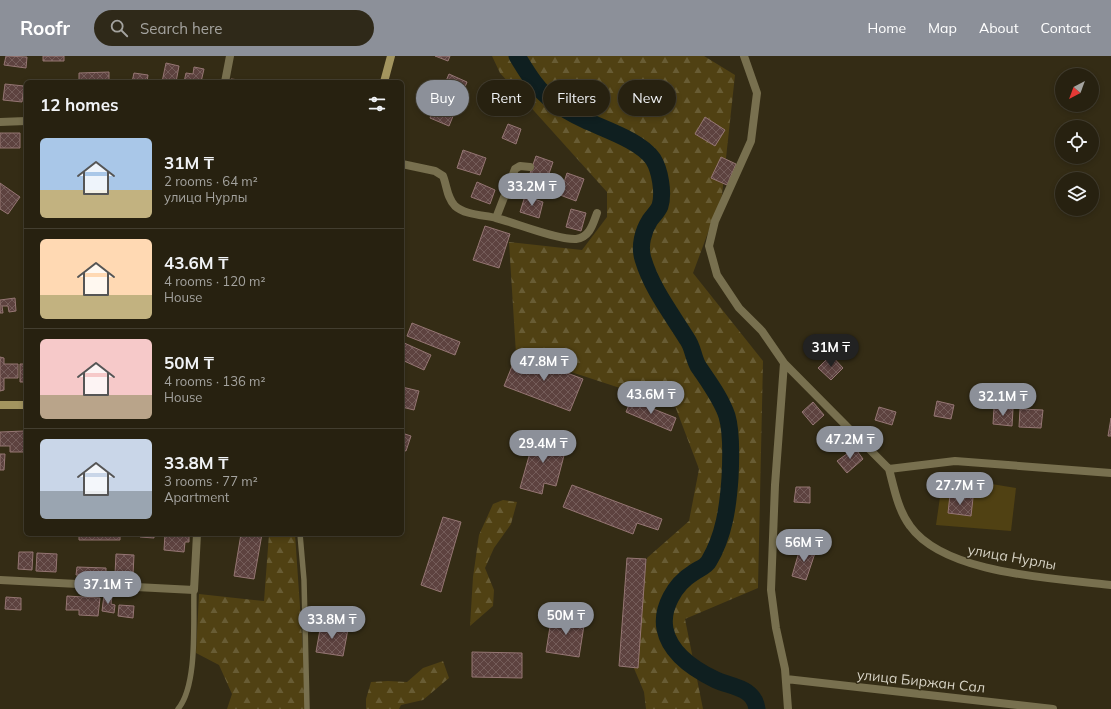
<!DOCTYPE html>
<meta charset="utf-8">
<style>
body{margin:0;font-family:Mulish,sans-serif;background:#2f2919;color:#f1f3f6;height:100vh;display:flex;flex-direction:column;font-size:15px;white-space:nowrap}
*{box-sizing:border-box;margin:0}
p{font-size:13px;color:#a4a39f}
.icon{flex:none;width:22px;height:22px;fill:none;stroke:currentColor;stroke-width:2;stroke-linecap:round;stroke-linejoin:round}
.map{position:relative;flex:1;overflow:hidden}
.sheet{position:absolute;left:24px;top:24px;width:380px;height:456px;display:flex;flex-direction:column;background:#272110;border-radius:6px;box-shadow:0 2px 6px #0003,0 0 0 1px #433e30}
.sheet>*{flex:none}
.banner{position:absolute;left:416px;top:24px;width:380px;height:36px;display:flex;gap:8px}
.needle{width:26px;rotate:221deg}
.tools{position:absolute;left:1055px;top:12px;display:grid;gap:8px}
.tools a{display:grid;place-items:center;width:44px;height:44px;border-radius:50%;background:#272110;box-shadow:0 2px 6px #0003,0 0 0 1px #433e30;font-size:20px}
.price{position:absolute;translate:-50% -34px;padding:0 9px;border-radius:14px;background:#8c9099;color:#fff;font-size:13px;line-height:26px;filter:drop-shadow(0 1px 2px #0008)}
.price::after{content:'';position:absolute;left:50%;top:24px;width:12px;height:9px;margin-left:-6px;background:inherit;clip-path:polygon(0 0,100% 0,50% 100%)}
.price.on{background:#222;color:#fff}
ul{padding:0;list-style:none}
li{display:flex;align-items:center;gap:12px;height:100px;padding:0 16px}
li+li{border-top:1px solid #433e30}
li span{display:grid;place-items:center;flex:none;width:112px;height:80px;border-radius:6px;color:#555}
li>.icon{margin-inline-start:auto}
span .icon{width:48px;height:48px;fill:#fffc;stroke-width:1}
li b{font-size:17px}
h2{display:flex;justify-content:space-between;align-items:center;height:48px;padding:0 16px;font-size:17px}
.chip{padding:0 14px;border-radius:18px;background:#272110;box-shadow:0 2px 6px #0003,0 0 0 1px #433e30;font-size:14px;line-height:36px}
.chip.on{background:#8c9099;color:#fff}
header{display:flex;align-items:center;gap:24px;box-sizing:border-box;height:56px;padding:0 20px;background:#8c9099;color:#fff}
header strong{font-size:19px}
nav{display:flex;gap:22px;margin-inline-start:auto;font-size:14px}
.search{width:280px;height:36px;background:#2f2919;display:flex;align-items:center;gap:10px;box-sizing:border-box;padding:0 14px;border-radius:22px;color:#a4a39f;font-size:15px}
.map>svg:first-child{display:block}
.green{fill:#504113}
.forest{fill:url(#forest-firs)}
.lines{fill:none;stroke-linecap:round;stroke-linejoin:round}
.river{stroke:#0f1f20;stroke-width:17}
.building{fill:url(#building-cross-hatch);stroke:#957673}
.lane{stroke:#78704f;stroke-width:5.5}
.street{stroke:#78704f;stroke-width:8}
.secondary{stroke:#a3955f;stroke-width:8}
.labels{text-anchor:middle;stroke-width:3;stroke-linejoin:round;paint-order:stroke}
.street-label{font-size:14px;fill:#d6d2c4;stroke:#342c15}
</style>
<header>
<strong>Roofr</strong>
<div class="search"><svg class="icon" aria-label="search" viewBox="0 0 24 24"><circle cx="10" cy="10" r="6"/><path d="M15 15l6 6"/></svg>Search here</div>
<nav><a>Home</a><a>Map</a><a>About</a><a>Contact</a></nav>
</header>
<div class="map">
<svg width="1111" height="653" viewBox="0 0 1111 653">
<defs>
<pattern id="forest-firs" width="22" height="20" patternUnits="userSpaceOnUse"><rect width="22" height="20" fill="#504113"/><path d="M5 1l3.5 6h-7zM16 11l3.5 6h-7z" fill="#685c34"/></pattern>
<pattern id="building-cross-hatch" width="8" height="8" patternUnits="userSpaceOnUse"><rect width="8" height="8" fill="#5d423f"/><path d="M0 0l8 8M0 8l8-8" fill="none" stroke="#745c59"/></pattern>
</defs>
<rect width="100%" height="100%" fill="#342c15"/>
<path class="green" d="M943,420L1016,432L1011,475L936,469Z"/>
<path class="forest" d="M492,0H704L735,19L722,139L693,217L763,305L758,532L685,563L703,653H646L644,636L633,610L647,502L689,465L699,413L675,350L516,298L509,186L582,194L607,161V136L500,17Z
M503,444L517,446L511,468L494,492L485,512L494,534L493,550L470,570L473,521L479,479L493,448Z
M269,478H295L307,653H227L232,638L219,609L196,597L199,538L264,545Z
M443,605L449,622L423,644L401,649L399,653H366V643L371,626L388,625L407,626L423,612Z"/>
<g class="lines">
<path class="river" d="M517,0C527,16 537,34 553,45C562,52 574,59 585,64C604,73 641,85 653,103C660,114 664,137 660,150C658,155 653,160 650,164C643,175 639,190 643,203C652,233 671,257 687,283C693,291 693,301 698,310C708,325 721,342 727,360C732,377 731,403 730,422C728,451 724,480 709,505C706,511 698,513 693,517C675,528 661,552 665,573C670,598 695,614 716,624C731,631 754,631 757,653"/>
</g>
<path class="building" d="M6,0L27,1L26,12L4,9Z
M43,0H64V5H43Z
M435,0H450L448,5Z
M166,7L179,10L176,26H162Z
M194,11L204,13L201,26H184L186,17L193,18Z
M109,16V26H79V17Z
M134,17L148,19L147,26H132Z
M449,18L467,26L449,70L430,62Z
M231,23L256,26H231Z
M5,28L24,30L22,46L3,44Z
M705,61L725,74L715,90L695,78Z
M508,68L521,73L516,88L502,82Z
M0,77H20V92H0Z
M463,94L486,102L480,119L457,112Z
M536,100L553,106L544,132L527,126Z
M721,101L736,108L727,129L711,122Z
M567,117L584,123L576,145L560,139Z
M477,126L495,134L490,148L471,141Z
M0,127L20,141L8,158L0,153Z
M525,140L543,146L539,162L520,156Z
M571,153L586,157L581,175L566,171Z
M485,170L510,178L499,212L473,204Z
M15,242L16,255L9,256L8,250H2L3,257H0V244Z
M412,267L460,286L455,299L407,280Z
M402,286L431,299L424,314L402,304Z
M517,298L583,323L570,355L504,330Z
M831,299L843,312L831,324L818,312Z
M0,301L4,302V308H18V322H4V334L0,335Z
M20,308H26V326H20Z
M402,331L419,335L414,354L402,351Z
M631,344L676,362L671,375L626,356Z
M937,345L954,349L951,363L934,360Z
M813,346L824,359L813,369L802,356Z
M879,351L896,356L892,369L875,364Z
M994,352L1013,353L1012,370L993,368Z
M1020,353L1043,354L1041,372L1019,371Z
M1111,362V380H1108Z
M24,375V396H10V390H0V376Z
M402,377L411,380L406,395L402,394Z
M535,379L567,388L556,430L544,427L542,438L520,432Z
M855,392L863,403L847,417L837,405Z
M0,398H5L4,414H0Z
M572,429L662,463L658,474L637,467L633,478L563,451Z
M796,431H810V447L794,446Z
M950,439L973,442L971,460L948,457Z
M443,461L461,466L441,536L421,529Z
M79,478H120V484H79Z
M140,478H154V482L140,481Z
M165,478L189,479V486H185L184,496L164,494Z
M241,478H262L254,523L234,520Z
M801,489L816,494L806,524L792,520Z
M19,496H33L32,514L18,513Z
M37,497L57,498L56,516L36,515Z
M116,498L134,499L133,519L115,518Z
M627,502L646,503L638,612L619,610Z
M77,511L106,512V519H76Z
M104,539L112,540L111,548L115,549L114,557L102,555Z
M67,540L100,542L98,560L79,559V554H66Z
M6,541L21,542V554L5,553Z
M119,549L134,550L133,562L118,560Z
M552,558L585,563L579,601L546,596Z
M321,568L348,573L343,600L316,596Z
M472,596L522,597V622L472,621Z"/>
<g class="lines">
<path class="lane" d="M300,478L304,524L307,653
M178,653C198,629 193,565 194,534"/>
<path class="street" d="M744,0L757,37L751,85L715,165L709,190L717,219L739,252L762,275L784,307L775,429L771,534L776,572L785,613L788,653
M225,26L230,0
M0,66L26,65
M402,108L435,115L443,120C447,130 447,142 455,150C465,159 484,159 496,162C516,167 557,184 576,183C590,181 593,168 597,157
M496,162L515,113L520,110L530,111
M784,307L889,413L955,405L1111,417
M889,413C894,432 898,454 910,470C945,519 1055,522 1111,529
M0,524L194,534L197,478
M786,623L1053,653"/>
<path class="secondary" d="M384,26L391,0
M0,349H26"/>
</g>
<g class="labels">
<g class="street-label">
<text transform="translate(1012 501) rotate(10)" y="5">улица Нурлы</text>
<text transform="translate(921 625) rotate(6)" y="5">улица Биржан Сал</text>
</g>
</g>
</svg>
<div class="tools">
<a><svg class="needle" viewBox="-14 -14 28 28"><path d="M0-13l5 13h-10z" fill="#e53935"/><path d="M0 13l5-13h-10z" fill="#a4a39f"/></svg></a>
<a><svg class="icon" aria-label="locate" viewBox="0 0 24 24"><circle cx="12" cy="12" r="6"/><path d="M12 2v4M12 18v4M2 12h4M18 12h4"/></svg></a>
<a><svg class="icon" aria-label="layers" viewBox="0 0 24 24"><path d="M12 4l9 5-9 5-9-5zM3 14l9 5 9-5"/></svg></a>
</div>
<b class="price" style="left:532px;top:151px">33.2M ₸</b>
<b class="price on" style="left:831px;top:312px">31M ₸</b>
<b class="price" style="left:544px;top:326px">47.8M ₸</b>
<b class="price" style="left:651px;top:359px">43.6M ₸</b>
<b class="price" style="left:1003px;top:361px">32.1M ₸</b>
<b class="price" style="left:850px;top:404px">47.2M ₸</b>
<b class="price" style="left:543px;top:408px">29.4M ₸</b>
<b class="price" style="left:960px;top:450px">27.7M ₸</b>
<b class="price" style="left:804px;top:507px">56M ₸</b>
<b class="price" style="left:108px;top:549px">37.1M ₸</b>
<b class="price" style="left:566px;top:580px">50M ₸</b>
<b class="price" style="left:332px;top:584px">33.8M ₸</b>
<div class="banner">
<a class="chip on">Buy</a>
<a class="chip">Rent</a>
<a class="chip">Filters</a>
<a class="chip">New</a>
</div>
<section class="sheet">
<h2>12 homes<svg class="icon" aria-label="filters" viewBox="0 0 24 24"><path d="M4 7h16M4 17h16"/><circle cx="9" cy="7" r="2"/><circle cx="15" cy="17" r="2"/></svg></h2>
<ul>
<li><span style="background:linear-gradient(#a9c7e8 65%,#c2b280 0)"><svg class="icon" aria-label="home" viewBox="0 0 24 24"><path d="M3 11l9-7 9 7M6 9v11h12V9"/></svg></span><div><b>31M ₸</b><p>2 rooms · 64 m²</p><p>улица Нурлы</p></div></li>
<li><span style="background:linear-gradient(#ffd9b3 70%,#c2b280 0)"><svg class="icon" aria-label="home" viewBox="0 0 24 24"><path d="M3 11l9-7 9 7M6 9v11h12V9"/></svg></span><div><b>43.6M ₸</b><p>4 rooms · 120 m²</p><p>House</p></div></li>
<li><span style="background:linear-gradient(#f6c9c9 70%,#b9a48a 0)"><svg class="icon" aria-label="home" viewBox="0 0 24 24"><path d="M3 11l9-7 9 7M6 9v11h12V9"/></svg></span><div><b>50M ₸</b><p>4 rooms · 136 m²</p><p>House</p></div></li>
<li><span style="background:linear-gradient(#c9d6e8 65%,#9aa5b1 0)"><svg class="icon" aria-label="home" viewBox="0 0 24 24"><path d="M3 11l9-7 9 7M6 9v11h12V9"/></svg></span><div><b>33.8M ₸</b><p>3 rooms · 77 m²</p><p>Apartment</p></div></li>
</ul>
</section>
</div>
